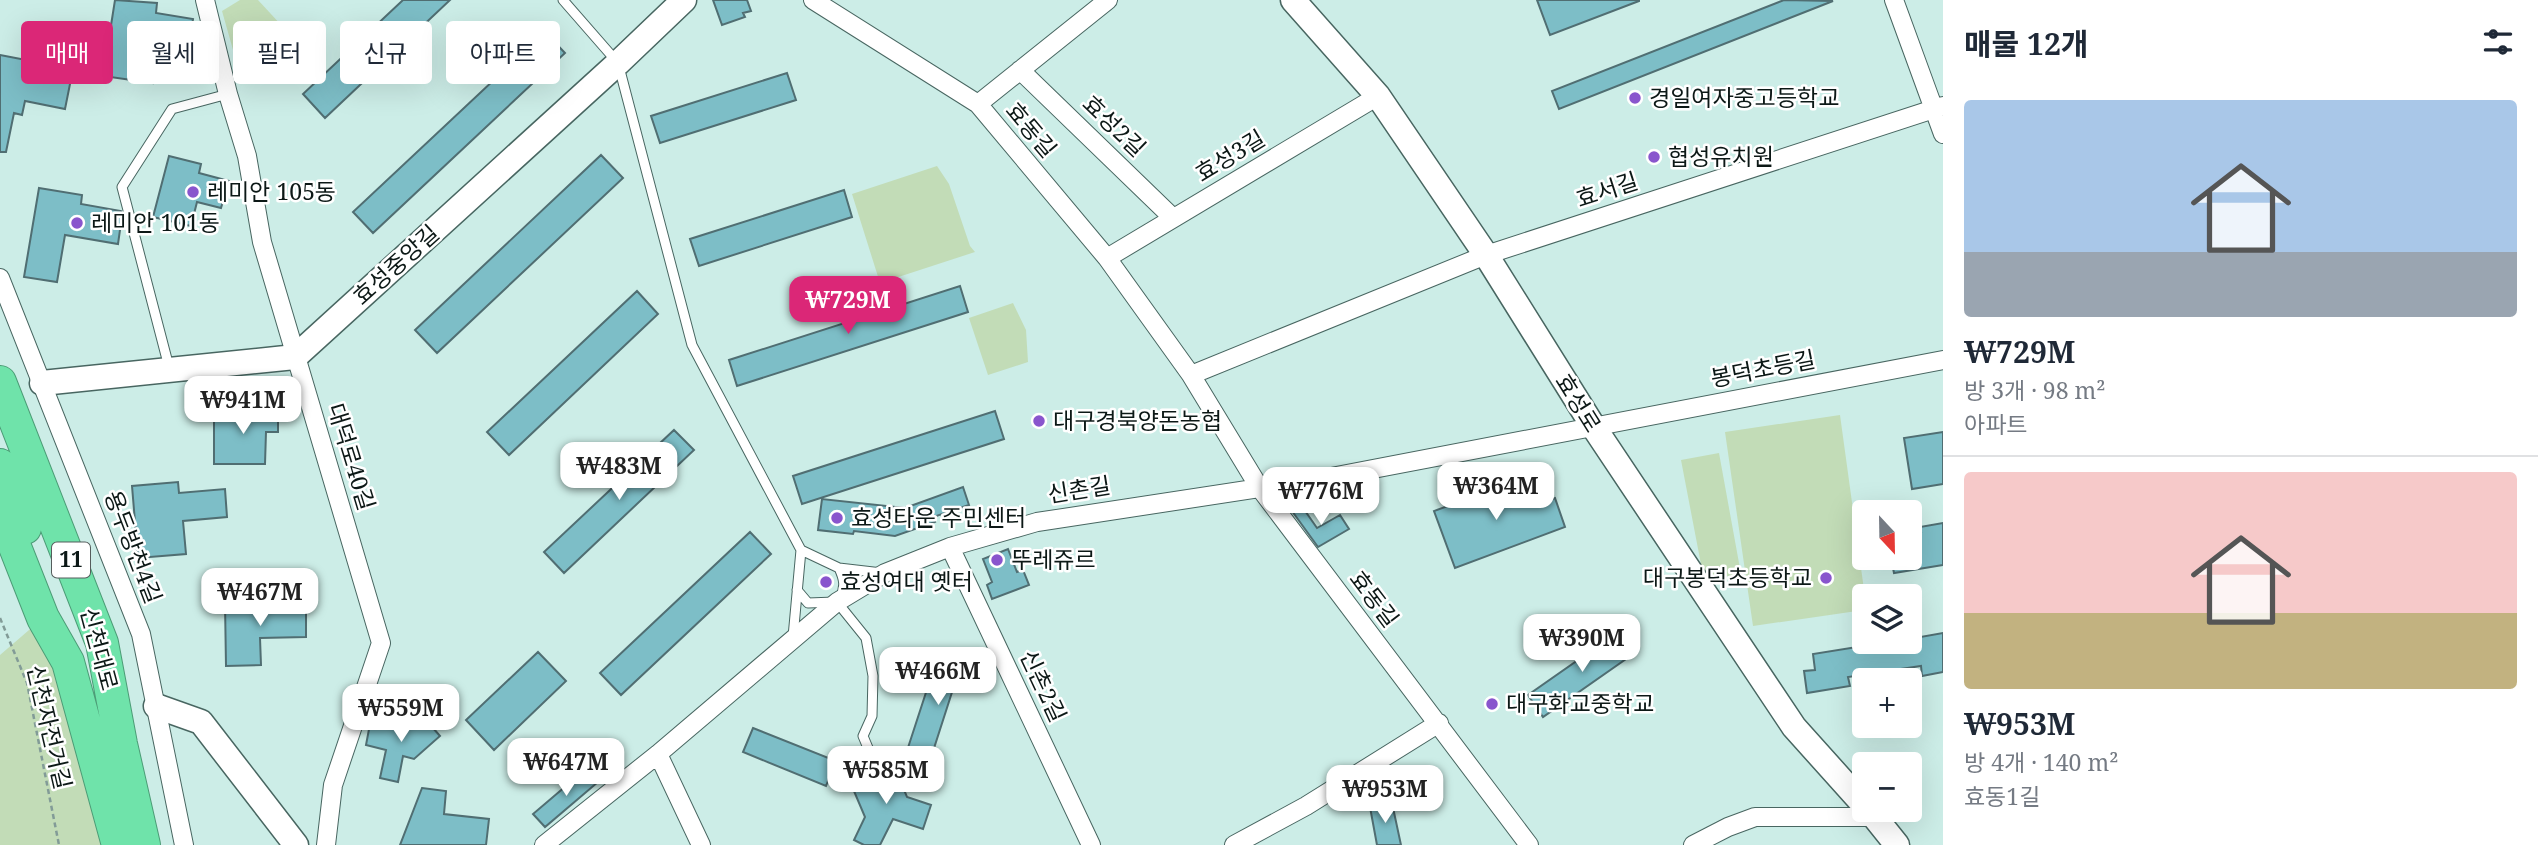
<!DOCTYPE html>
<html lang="ko">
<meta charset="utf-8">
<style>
body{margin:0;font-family:"Noto Serif","Noto Sans KR",serif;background:#f6f6f7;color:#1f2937;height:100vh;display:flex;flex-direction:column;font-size:26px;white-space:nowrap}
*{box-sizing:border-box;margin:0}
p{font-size:23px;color:#747a83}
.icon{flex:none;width:38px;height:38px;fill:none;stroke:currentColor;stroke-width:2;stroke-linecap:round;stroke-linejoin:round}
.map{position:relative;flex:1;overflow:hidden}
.side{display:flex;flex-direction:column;background:#fff;width:595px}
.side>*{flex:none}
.guide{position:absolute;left:21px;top:21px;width:665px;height:63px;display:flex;gap:14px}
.needle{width:46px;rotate:158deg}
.buttons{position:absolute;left:1852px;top:500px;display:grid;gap:14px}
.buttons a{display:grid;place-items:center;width:70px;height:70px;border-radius:7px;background:#fff;box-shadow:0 7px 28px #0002;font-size:35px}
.price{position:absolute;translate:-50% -60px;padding:0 16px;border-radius:14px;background:#fff;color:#222;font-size:23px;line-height:46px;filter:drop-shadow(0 2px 4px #0008)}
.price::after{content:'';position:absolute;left:50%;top:42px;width:21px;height:16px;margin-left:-10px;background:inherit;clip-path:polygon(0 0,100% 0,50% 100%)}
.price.current{background:#db2777;color:#fff}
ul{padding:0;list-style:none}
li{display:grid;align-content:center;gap:14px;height:371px;padding:0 21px}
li+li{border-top:2px solid #e0e1e3}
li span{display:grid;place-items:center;height:217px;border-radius:7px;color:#555}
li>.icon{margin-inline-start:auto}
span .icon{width:126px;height:126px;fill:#fffc;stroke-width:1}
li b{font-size:30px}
h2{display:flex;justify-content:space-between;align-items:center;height:84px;padding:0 21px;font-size:30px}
.tag{padding:0 24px;border-radius:7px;background:#fff;box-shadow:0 7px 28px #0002;font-size:24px;line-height:63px}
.tag.current{background:#db2777;color:#fff}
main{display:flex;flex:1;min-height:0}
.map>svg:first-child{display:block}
.green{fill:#c2dcb7}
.building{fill:#7dbec7;stroke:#506e72;stroke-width:2}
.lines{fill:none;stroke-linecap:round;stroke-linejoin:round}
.lane-casing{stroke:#486661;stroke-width:11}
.street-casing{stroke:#486661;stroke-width:20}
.secondary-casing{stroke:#486661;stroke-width:27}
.highway-casing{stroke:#4c9c76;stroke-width:34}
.path{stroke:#829b97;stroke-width:2.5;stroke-dasharray:5 3.5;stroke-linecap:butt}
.lane{stroke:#fff;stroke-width:9}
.street{stroke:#fff;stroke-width:18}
.secondary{stroke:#fff;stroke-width:24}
.highway{stroke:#6fe3aa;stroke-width:32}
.poi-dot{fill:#8955cd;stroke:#fff;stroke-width:2.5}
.labels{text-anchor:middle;stroke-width:5;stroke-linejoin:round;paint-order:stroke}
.shield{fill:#fff;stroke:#555d5c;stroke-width:2}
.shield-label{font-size:21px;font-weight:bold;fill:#0c1816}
.poi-label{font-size:23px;fill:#0c1816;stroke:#fff;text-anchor:start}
.street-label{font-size:23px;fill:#0c1816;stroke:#fff}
</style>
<main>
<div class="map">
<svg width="1943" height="845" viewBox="0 0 1943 845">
<rect width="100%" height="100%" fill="#ccede7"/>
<path class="green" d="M240,0H258L283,27L270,81L237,64L222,11Z
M937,166L949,184L970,246L975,252L880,283L852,194Z
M1013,303L1026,330L1028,362L988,375L969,318Z
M1840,415L1865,597L1864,610L1753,626L1725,432Z
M1719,453L1741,574L1704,580L1681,460Z
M43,618L102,845H0V655Z"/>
<path class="building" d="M115,0L157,3L156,13L193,19L187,62L157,58L153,83L103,76Z
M403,0H450L325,118L303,94Z
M713,0H747L751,11L743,13L745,17L722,25Z
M1537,0H1639V1L1550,35Z
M1784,0L1833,1L1559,109L1552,91Z
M545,32L565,53L373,233L353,212Z
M0,55L73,69L65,109L25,101L22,115L14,113L6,152H0Z
M787,73L796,100L660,143L651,116Z
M601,155L623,178L437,353L415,330Z
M169,156L201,164L199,173L229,181L221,208L197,202L191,226L153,217Z
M39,188L82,195L81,204L121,211L122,216L118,244L65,235L57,282L24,277Z
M844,190L852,217L699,266L690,239Z
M960,286L968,312L737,386L729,360Z
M637,291L658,314L509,455L487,432Z
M214,411H278V432H266L265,464H214Z
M995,411L1004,439L802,504L793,476Z
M674,430L694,450L564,573L544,552Z
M1943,432V484L1912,489L1904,438Z
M1525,478L1535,506L1555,498L1565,527L1455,568L1434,511Z
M178,482L179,493L225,489L227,517L183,521L186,554L138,558L132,486Z
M963,487L969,505L933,517L935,522L895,536L854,531L853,534L818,530L822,499L905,508Z
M1301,505L1317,528L1340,515L1349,529L1318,547L1292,511Z
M1943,523V565L1894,573L1891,558H1909V534L1921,532L1920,527Z
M750,532L771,554L621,695L600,673Z
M1008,549L1017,572L1023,570L1029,585L992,599L987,585L992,582L983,559Z
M306,602V637L260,638L261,665L226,666L225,603Z
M1621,630L1636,652L1543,717L1528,695Z
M1943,633V672L1922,676L1921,666L1848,677L1850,686L1807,693L1804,671L1815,670L1813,654L1888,642H1909V639Z
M975,651L985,672L954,686L927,770L903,763L933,671Z
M538,652L566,681L494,750L466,720Z
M419,712L440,736L414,759L403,756L398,782L380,778L386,750L366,745L370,724L399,730Z
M753,728L836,761L826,786L743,752Z
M894,766L907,797L931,805L923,829L893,819L880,845H864L854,840L865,817L851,784Z
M586,769L598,782L545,827L533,814Z
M422,788L446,791L444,814L489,819L486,845H400Z
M1392,803L1401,845H1377L1370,807Z"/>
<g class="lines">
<defs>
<path id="lane" d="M563,0L618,63L692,345L801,550L793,637
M169,367L122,187L172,109L228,94
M801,550L839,568L882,573
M839,568C844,579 846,586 840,598
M797,590L808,603L835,602
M837,602L866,638L873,676L872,716L863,736L868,748"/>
<path id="street" d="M205,0L228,94L247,156L262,242L381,643L333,785L326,845
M813,0L978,104L1107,258L1191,375L1259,487L1529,845
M1894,0L1943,134
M1020,70L1173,218
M978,104L1108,0
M1107,258L1378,96
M0,278L141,634L184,845
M1191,375L1486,255L1943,106
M950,547L1091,845
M658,754L701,845
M544,845L658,754L837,602L885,573L950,547L1037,522L1326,478L1943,360
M1234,845L1306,806L1439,723
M1693,845L1728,827L1755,817H1875"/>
<path id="secondary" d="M1293,0L1378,96L1486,255L1593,426L1794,727L1864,805
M42,383L295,357L618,63L684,0
M156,706L201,722L296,845
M1869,810L1897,845"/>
<path id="highway" d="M0,382L102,643L121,744L144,845
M0,465L25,528
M0,509L43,618L68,662L118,845"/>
</defs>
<use href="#lane" class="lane-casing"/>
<use href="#street" class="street-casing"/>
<use href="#secondary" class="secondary-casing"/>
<use href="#highway" class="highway-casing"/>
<path class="path" d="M0,618L27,683L59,845"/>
<use href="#lane" class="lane"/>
<use href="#street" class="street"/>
<use href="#secondary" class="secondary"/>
<use href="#highway" class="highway"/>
</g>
<g class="poi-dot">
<circle cx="1635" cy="98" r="7"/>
<circle cx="1654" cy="157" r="7"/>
<circle cx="193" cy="192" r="7"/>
<circle cx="77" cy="223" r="7"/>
<circle cx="1039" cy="421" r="7"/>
<circle cx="837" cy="518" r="7"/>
<circle cx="997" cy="560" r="7"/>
<circle cx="1826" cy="578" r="7"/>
<circle cx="826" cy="582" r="7"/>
<circle cx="1492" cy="704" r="7"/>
</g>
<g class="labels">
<rect class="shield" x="52" y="542.5" width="38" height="35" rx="5"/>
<g class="shield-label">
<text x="71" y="567">11</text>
</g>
<g class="poi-label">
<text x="1649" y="106">경일여자중고등학교</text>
<text x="1668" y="165">협성유치원</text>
<text x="207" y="200">레미안 105동</text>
<text x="91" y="231">레미안 101동</text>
<text x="1053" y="429">대구경북양돈농협</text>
<text x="851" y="526">효성타운 주민센터</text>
<text x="1011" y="568">뚜레쥬르</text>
<text x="1812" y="586" text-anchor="end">대구봉덕초등학교</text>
<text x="840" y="590">효성여대 옛터</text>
<text x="1506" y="712">대구화교중학교</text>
</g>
<g class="street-label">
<text transform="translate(1114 126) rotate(44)" y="8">효성2길</text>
<text transform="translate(1031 130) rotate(50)" y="8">효동길</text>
<text transform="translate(1230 156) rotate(-31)" y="8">효성3길</text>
<text transform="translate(1607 190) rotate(-18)" y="8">효서길</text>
<text transform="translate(396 265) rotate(-42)" y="8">효성중앙길</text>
<text transform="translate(1763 369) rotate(-11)" y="8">봉덕초등길</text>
<text transform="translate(1578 403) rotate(58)" y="8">효성로</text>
<text transform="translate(351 457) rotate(73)" y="8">대덕로40길</text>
<text transform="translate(1079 490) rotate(-9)" y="8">신촌길</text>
<text transform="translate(133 547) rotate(69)" y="8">용두방천4길</text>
<text transform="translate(1374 599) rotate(53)" y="8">효동길</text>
<text transform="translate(99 649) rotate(75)" y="8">신천대로</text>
<text transform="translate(1043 686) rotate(65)" y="8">신촌2길</text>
<text transform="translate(49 727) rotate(77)" y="8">신천자전거길</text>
</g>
</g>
</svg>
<div class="buttons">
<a><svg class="needle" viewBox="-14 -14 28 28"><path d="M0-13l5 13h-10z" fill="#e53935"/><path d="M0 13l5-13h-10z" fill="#747a83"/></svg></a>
<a><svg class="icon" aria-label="layers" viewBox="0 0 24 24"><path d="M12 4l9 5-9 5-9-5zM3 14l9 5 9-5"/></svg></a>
<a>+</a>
<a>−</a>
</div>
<b class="price current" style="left:848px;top:336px">₩729M</b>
<b class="price" style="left:243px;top:436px">₩941M</b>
<b class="price" style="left:619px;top:502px">₩483M</b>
<b class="price" style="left:1496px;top:522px">₩364M</b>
<b class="price" style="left:1321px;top:527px">₩776M</b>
<b class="price" style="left:260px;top:628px">₩467M</b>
<b class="price" style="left:1582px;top:674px">₩390M</b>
<b class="price" style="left:938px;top:707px">₩466M</b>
<b class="price" style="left:401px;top:744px">₩559M</b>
<b class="price" style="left:566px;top:798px">₩647M</b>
<b class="price" style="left:886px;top:806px">₩585M</b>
<b class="price" style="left:1385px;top:825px">₩953M</b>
<div class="guide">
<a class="tag current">매매</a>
<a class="tag">월세</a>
<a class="tag">필터</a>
<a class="tag">신규</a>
<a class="tag">아파트</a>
</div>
</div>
<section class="side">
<h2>매물 12개<svg class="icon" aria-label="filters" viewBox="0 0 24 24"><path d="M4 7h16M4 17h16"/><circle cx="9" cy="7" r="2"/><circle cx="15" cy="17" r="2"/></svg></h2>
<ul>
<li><span style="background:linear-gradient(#a9c7e8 70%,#9aa5b1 0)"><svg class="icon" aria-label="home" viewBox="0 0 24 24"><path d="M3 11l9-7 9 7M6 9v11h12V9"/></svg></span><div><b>₩729M</b><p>방 3개 · 98 m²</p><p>아파트</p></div></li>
<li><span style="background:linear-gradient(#f6c9c9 65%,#c2b280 0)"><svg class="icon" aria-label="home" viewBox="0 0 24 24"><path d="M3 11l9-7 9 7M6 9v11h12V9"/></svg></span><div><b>₩953M</b><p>방 4개 · 140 m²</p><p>효동1길</p></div></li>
</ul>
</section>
</main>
